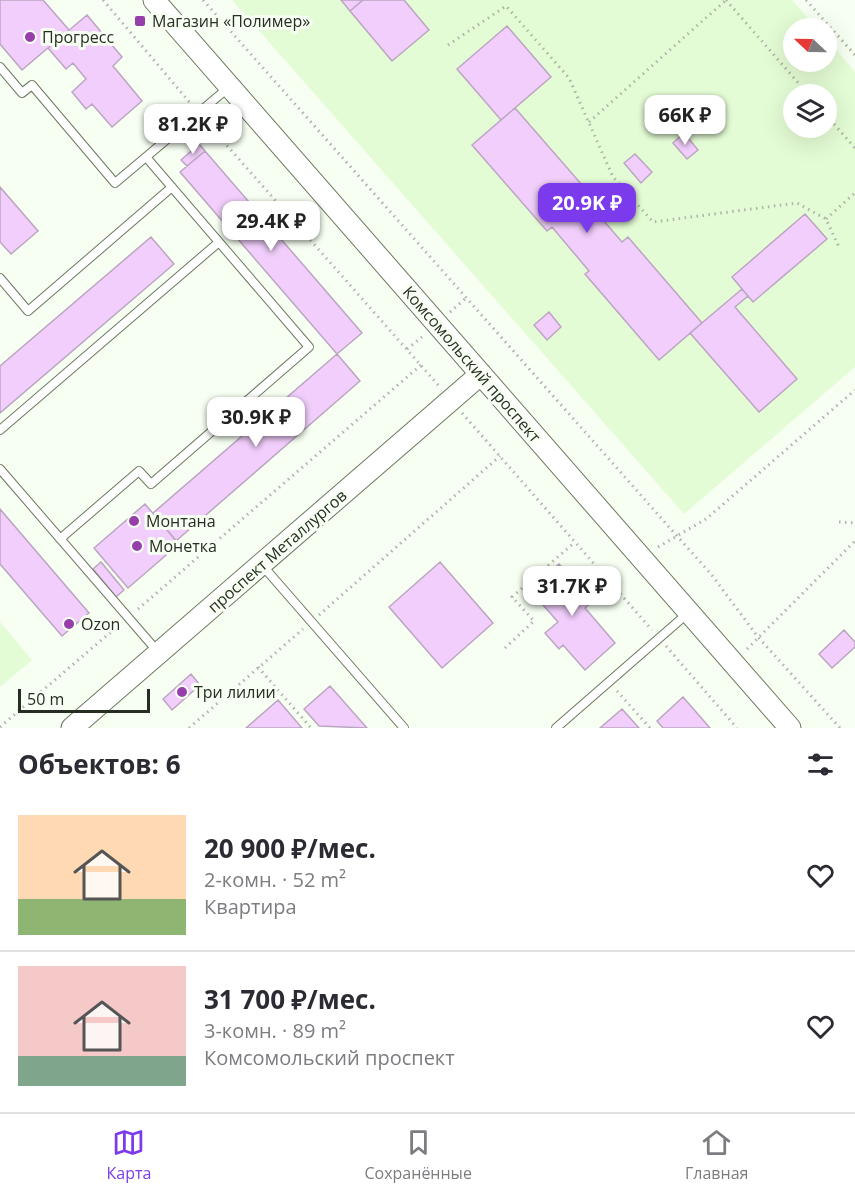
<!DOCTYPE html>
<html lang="ru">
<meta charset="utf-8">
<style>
body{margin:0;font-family:"Open Sans",sans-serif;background:#f2f2f3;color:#2b2b33;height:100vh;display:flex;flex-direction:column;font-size:22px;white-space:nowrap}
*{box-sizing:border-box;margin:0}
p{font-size:20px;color:#7c7c81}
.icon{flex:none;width:33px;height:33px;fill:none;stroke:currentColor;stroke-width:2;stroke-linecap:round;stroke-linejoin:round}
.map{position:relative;height:728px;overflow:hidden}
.details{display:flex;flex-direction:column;background:#fff;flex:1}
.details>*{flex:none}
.needle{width:39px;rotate:292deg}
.buttons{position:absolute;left:783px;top:18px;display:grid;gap:12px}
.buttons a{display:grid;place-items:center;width:54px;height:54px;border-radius:50%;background:#fff;box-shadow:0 6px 24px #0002;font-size:30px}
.scale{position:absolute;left:18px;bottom:15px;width:132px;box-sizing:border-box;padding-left:6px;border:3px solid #262d21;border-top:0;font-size:16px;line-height:21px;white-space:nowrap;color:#262d21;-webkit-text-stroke:4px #f7fff2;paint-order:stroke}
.price{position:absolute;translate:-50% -51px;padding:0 14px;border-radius:12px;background:#fff;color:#222;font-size:20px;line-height:39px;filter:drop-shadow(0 2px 3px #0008)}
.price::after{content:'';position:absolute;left:50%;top:36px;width:18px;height:14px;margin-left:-9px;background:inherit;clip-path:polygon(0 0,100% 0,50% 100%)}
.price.active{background:#7c3aed;color:#fff}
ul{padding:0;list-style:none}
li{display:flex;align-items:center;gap:18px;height:150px;padding:0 18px}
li+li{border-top:2px solid #e1e1e2}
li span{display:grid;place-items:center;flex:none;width:168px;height:120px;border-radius:0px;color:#555}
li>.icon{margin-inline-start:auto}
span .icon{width:72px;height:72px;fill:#fffc;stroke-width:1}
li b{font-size:26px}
h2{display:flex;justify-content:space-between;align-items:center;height:72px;padding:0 18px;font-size:26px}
.dock{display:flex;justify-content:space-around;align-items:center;height:84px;border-top:2px solid #e1e1e2;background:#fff;font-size:16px;color:#7c7c81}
.dock a{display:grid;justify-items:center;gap:3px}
.dock .active{color:#7c3aed}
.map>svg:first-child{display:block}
.built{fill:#e4fcd5;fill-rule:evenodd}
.building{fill:#f1cefb;stroke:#bca5c2;stroke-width:1.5}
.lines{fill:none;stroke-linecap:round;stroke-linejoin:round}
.lane-casing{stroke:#697a5e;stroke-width:10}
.secondary-casing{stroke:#697a5e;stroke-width:23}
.path{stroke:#adb4a8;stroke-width:3;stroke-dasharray:1.5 4.5;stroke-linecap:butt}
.lane{stroke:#fff;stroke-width:8}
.secondary{stroke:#fff;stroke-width:21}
.poi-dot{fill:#963fab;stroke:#f7fff2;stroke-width:2}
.labels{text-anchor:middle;stroke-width:6;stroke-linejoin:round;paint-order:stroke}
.poi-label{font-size:16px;fill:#262d21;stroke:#f7fff2;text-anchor:start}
.street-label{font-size:16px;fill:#262d21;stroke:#f7fff2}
</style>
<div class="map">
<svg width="855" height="728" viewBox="0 0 855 728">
<rect width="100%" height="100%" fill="#f7fff2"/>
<path class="built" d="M232,0H792L817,28H794V62H826L827,39L855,72V367L684,514ZM794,94H826V128H794Z
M0,622L32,660L0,687Z"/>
<path class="building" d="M0,0H43L69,30L22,70L0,44Z
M341,0H363L350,11Z
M363,0H404L429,30L392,61L350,11Z
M87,15L122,57L113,66L142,101L112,127L92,104L86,109L72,92L86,79L73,63L66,69L48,48Z
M507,26L551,77L501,120L457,69Z
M515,108L589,193L584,198L622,242L628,237L702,323L659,360L585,274L589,271L552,227L547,231L472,145Z
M684,133L698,150L687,159L673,143Z
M199,144L205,151L187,166L181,160Z
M205,151L362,333L337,354L180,172Z
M635,154L652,172L641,183L624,163Z
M0,187L38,231L11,254L0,242Z
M805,214L827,239L753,302L732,277Z
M151,237L174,264L0,413V366Z
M742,289L748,296L735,307L797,379L759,412L690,333Z
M549,312L561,327L547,340L534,325Z
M337,354L360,381L176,541L153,513Z
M145,504L179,544L128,588L94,548Z
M0,509L89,613L62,636L0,564Z
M101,562L124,590L116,597L93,569Z
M440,562L493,623L442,668L389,607Z
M559,564L577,585L583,579L598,596L585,608L615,643L585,670L563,645L559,649L545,633L558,622L530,590Z
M844,630L855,642V647L832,668L819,654Z
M191,674L200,685L172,710L163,699Z
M330,686L367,728L319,726L304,709Z
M683,697L710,728H663L657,721Z
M278,700L302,728H246Z
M622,709L639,728H600Z"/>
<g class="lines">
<defs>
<path id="lane" d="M0,67L22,93L32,85L115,183L228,88
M0,278L28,311L172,187
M0,430L219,242
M0,469L158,652
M60,539L139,471L151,484L309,347L146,157
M262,565L404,728
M556,728L688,613"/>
<path id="secondary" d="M154,0L790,728
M72,728L481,374"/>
</defs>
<use href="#lane" class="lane-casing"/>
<use href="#secondary" class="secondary-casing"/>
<path class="path" d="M103,0L191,104
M203,0L677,536L711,574L758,637L840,728
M726,0L808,94
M806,0L855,55
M448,45L506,6L569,78L613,177L653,222L797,203L826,219L839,247
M826,115L855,148
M589,122L726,0
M207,123L439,386
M826,219L855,193
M450,312L465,299
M407,349L422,337
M462,413L652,630
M839,522L855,523
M658,547L706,519L855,390
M138,609L421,365
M319,615L500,456
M666,646L737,728
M505,648L534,621L512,597L575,542
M747,649L855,541
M258,667L311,728
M617,691L650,728
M0,727L119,625
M189,728L303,629"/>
<use href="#lane" class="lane"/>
<use href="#secondary" class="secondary"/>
</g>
<g class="poi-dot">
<rect x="134" y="15" width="12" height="12" rx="3"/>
<circle cx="30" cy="37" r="6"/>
<circle cx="134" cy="521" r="6"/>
<circle cx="137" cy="546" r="6"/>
<circle cx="69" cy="624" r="6"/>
<circle cx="182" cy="692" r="6"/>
</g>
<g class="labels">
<g class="poi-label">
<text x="152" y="27">Магазин «Полимер»</text>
<text x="42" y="43">Прогресс</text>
<text x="146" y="527">Монтана</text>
<text x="149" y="552">Монетка</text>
<text x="81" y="630">Ozon</text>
<text x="194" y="698">Три лилии</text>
</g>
<g class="street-label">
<text transform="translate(472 364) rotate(49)" y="6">Комсомольский проспект</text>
<text transform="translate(277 551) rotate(-41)" y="6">проспект Металлургов</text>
</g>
</g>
</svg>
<div class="buttons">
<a><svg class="needle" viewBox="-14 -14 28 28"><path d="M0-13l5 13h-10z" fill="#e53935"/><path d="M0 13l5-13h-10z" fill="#7c7c81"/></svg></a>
<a><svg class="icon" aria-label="layers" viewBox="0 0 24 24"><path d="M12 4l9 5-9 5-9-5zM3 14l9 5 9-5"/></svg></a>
</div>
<div class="scale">50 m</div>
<b class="price" style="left:685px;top:146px">66K ₽</b>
<b class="price" style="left:193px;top:155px">81.2K ₽</b>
<b class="price active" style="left:587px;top:234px">20.9K ₽</b>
<b class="price" style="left:271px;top:252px">29.4K ₽</b>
<b class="price" style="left:256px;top:448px">30.9K ₽</b>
<b class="price" style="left:572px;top:617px">31.7K ₽</b>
</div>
<section class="details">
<h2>Объектов: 6<svg class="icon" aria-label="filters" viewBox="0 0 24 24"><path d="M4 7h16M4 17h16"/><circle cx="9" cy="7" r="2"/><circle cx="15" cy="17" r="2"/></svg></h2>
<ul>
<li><span style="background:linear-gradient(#ffd9b3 70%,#8fb573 0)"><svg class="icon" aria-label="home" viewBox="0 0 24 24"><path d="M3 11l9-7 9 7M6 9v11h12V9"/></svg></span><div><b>20 900 ₽/мес.</b><p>2-комн. · 52 m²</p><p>Квартира</p></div><svg class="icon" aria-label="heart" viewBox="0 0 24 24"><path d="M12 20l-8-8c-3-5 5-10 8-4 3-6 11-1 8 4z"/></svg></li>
<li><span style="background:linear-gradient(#f6c9c9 75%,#7fa58c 0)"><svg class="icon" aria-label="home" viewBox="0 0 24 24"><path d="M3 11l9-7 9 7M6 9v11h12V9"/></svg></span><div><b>31 700 ₽/мес.</b><p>3-комн. · 89 m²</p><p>Комсомольский проспект</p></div><svg class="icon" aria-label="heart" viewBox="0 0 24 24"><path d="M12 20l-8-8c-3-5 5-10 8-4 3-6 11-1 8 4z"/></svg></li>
</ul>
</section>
<nav class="dock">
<a class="active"><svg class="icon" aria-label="map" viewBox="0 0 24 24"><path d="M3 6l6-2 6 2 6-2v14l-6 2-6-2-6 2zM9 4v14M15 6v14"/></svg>Карта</a>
<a><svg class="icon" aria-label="saved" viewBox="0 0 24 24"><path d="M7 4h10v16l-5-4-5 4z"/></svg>Сохранённые</a>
<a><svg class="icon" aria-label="home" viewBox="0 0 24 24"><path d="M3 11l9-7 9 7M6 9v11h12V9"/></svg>Главная</a>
</nav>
